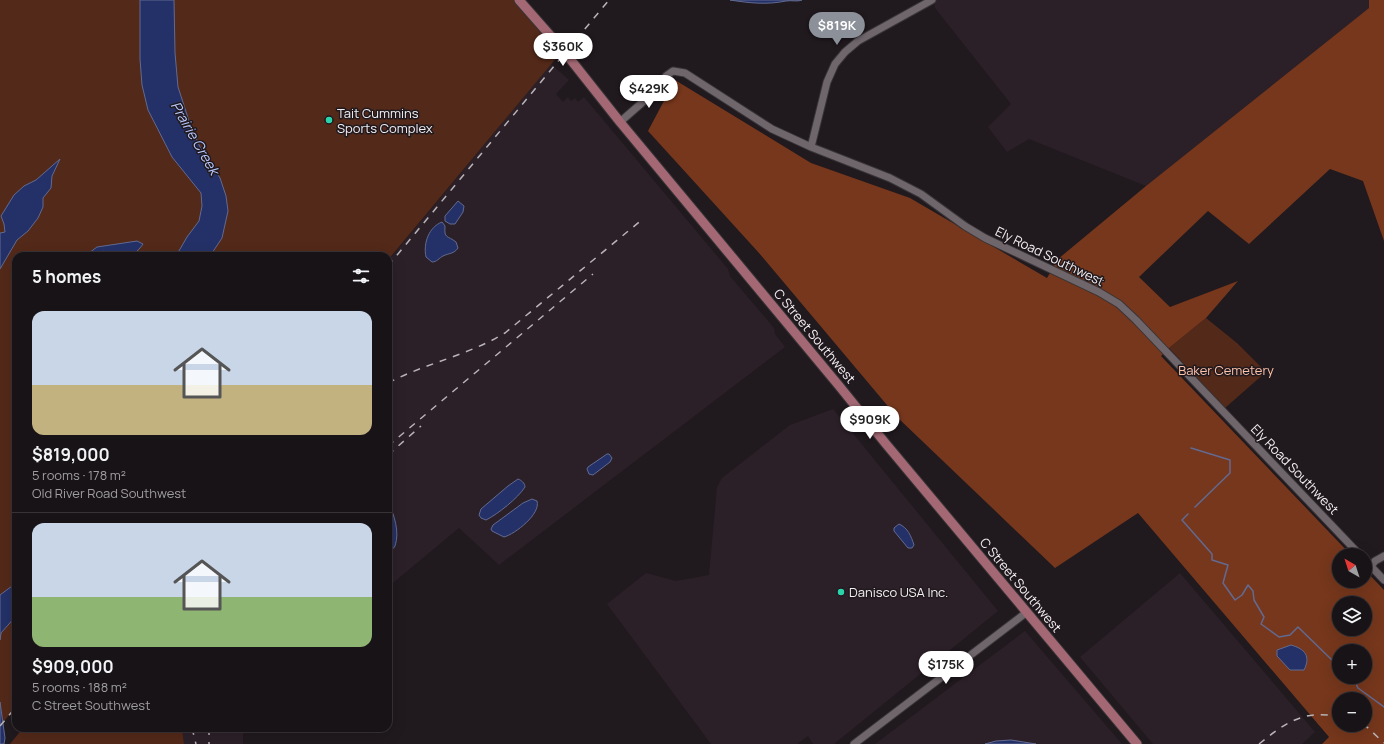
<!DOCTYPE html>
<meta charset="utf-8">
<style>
body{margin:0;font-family:Manrope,sans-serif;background:#252023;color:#f1f3f6;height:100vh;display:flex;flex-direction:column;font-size:15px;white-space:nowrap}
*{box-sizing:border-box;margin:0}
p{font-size:13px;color:#9f9ea1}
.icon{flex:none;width:22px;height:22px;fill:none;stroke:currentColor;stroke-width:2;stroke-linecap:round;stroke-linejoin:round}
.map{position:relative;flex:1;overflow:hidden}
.drawer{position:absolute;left:12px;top:252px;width:380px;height:480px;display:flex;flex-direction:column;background:#181316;border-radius:12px;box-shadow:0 4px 16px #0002,0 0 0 1px #363235}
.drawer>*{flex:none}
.needle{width:26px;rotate:321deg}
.buttons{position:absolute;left:1332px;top:548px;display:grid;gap:8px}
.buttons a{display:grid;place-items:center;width:40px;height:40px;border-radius:50%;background:#181316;box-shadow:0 4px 16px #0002,0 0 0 1px #363235;font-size:20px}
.price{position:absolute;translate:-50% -34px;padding:0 9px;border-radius:14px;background:#fff;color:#222;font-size:13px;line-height:26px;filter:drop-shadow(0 1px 2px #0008)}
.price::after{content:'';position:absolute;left:50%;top:24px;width:12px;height:9px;margin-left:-6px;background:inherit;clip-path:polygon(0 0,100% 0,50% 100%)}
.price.selected{background:#8c9099;color:#fff}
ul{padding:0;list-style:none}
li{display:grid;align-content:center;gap:8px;height:212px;padding:0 20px}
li+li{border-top:1px solid #363235}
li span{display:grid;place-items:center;height:124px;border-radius:12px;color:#555}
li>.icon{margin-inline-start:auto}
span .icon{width:72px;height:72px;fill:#fffc;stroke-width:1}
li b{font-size:17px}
h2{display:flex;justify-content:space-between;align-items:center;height:48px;padding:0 20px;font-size:17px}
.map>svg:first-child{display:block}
.built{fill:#2c2028}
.green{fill:#532919}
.forest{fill:#76371c;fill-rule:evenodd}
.water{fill:#243168;stroke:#626a91}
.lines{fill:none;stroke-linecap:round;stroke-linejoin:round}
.stream{stroke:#626a91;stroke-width:1.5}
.minor-casing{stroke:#383437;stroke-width:9}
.major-casing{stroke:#383437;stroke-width:11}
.minor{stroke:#6f666c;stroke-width:7}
.major{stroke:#a36874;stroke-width:9}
.rail{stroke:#b9b4b7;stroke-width:1.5;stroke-dasharray:7 7;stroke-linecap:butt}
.poi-dot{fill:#2ad5ac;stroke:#20191e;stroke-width:1.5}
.labels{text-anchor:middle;stroke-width:3;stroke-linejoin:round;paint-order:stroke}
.poi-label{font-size:13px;fill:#f3eef1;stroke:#20191e;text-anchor:start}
.street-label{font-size:13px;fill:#f3eef1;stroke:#20191e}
.park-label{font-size:13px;fill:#ffc3ab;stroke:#20191e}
.water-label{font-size:14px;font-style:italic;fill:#b7c8fd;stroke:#20191e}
</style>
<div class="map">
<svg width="1384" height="744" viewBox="0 0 1384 744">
<rect width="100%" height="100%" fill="#20191e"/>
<path class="built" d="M934,0H1369V8L1146,186L1029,139L1007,152L988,127L1011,104L935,8Z
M551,64L569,80L556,94L563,102L568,97L571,101L575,98L578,102L584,97L728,269L730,276L774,328L775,334L785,347L499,565L459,528L388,587V261Z
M833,409L998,611L834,744H813L808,736L797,744H711L607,604L646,573L676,581L709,575L717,487L722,478L790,425Z
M1180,573L1315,732L1302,744H1153L1080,657Z
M1025,631L1122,744H875Z
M182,728H243V744H184Z"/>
<path class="green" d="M0,0H518L563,50L388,260V256H16V707L0,726Z
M1206,318L1237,343L1266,372L1225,408L1169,348Z
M23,728H182L184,744H10Z"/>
<path class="forest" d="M1369,0H1384V241L1363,181L1330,169L1249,244L1208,211L1139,277L1170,307L1238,281L1206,318L1169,348L1161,356L1351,555H1339V581H1365V570L1384,590V744H1322L1329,737L1138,513L1055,568L897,417L759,253L648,131L675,80L811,163L910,198L1047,278L1058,259L1146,186L1369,8ZM1339,603H1365V629H1339ZM1339,651H1365V677H1339ZM1339,699H1365V725H1339Z"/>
<path class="water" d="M140,0H174L175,53L178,87L191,127L200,147L220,178L226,196L228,211L222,238L210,256H176L187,237L199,221L202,206L201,193L172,157L148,110L142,85L140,59Z
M730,0H802C797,2 792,0 786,1C767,5 749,3 730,0Z
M60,159L52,176L51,188L43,198V207L38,218L28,231L17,240L0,269V233L5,232L4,224L1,216L14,195L24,186L36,180Z
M458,201L464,206L463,212L455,224H450L445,221V216Z
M442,222L445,226C444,239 447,235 456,242L458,248C454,254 449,253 443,256C439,258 437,262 432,262L426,257C423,243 429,227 442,222Z
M137,241L143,244C132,260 124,256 106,256L104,251L97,256H85L97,247Z
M607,454H609L612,458L610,462L593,475L589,474L587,469L588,467Z
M518,479C521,480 525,483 525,487C518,498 498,514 486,520L481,518L479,515L481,509L508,486Z
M532,499L537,501C541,514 515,534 504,537L492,531L491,529L493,525L523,503Z
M388,502C394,514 400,532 395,546C394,549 390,550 388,552Z
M899,524C908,528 911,536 914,545L912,548H908L894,531V528Z
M16,583V616L1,633L0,640V595Z
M1291,645C1305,649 1311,656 1304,670H1290L1277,656V650Z
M0,702L5,738L4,744H0Z
M1011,740L1036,744H985L996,741Z"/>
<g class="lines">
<path class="stream" d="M1191,448L1230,460V473L1195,507
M1188,514L1182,520L1212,554V560L1228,565L1223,583L1235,600L1242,595L1248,585L1253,591L1254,600L1264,617L1261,624L1279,637L1290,635L1298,627L1334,662L1339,665
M1353,677L1358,688L1384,707"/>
<defs>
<path id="minor" d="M666,76L673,71L685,73L772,129L811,147L890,178L921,194L965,226L985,238L1099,292L1119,304L1136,320L1360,555
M620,122L652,94L662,81
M811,147L827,82L835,64L845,52L858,41L932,0
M1365,560L1384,580
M1371,566L1375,561L1384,556
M854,744L1027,612"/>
<path id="major" d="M519,0L563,50L620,122L840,387L886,444L1137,744"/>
</defs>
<use href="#minor" class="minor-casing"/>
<use href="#major" class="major-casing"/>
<use href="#minor" class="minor"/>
<use href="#major" class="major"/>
<path class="rail" d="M388,266L609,0
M388,383C426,363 469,355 505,333L644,218
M388,446L593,274
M388,455L421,426
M1362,725L1367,727L1384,743
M0,726L16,707
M192,728L196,744
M209,728V744
M1259,744C1285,723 1304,709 1339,717"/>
</g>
<g class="poi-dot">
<circle cx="329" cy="120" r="4"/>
<circle cx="841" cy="592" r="4"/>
</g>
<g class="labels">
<g class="poi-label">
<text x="337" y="118">Tait Cummins<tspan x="337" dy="15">Sports Complex</tspan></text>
<text x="849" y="597">Danisco USA Inc.</text>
</g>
<g class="street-label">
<text transform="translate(1050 256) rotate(26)" y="5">Ely Road Southwest</text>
<text transform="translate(815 336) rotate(50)" y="5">C Street Southwest</text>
<text transform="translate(1295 469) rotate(46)" y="5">Ely Road Southwest</text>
<text transform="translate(1021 585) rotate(50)" y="5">C Street Southwest</text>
</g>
<g class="park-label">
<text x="1226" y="375">Baker Cemetery</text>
</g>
<g class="water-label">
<text transform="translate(195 138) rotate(60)" y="5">Prairie Creek</text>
</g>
</g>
</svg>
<div class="buttons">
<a><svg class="needle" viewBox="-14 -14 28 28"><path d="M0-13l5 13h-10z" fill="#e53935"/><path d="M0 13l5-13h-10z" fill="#9f9ea1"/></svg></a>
<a><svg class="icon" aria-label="layers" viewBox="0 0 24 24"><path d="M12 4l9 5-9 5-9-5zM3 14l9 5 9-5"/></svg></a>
<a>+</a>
<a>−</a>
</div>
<b class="price selected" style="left:837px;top:46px">$819K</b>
<b class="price" style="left:563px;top:67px">$360K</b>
<b class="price" style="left:649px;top:109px">$429K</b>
<b class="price" style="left:870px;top:440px">$909K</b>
<b class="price" style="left:946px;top:685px">$175K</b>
<section class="drawer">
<h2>5 homes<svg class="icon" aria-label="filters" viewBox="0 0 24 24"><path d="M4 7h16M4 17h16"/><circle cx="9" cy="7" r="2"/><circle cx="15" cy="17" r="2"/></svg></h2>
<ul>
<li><span style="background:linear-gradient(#c9d6e8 60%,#c2b280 0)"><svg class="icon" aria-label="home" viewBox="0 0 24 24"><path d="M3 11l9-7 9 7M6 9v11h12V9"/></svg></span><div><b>$819,000</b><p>5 rooms · 178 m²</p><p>Old River Road Southwest</p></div></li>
<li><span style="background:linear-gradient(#c9d6e8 60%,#8fb573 0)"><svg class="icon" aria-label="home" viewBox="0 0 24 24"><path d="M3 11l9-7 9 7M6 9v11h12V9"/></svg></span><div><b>$909,000</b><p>5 rooms · 188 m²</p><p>C Street Southwest</p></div></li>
</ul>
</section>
</div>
